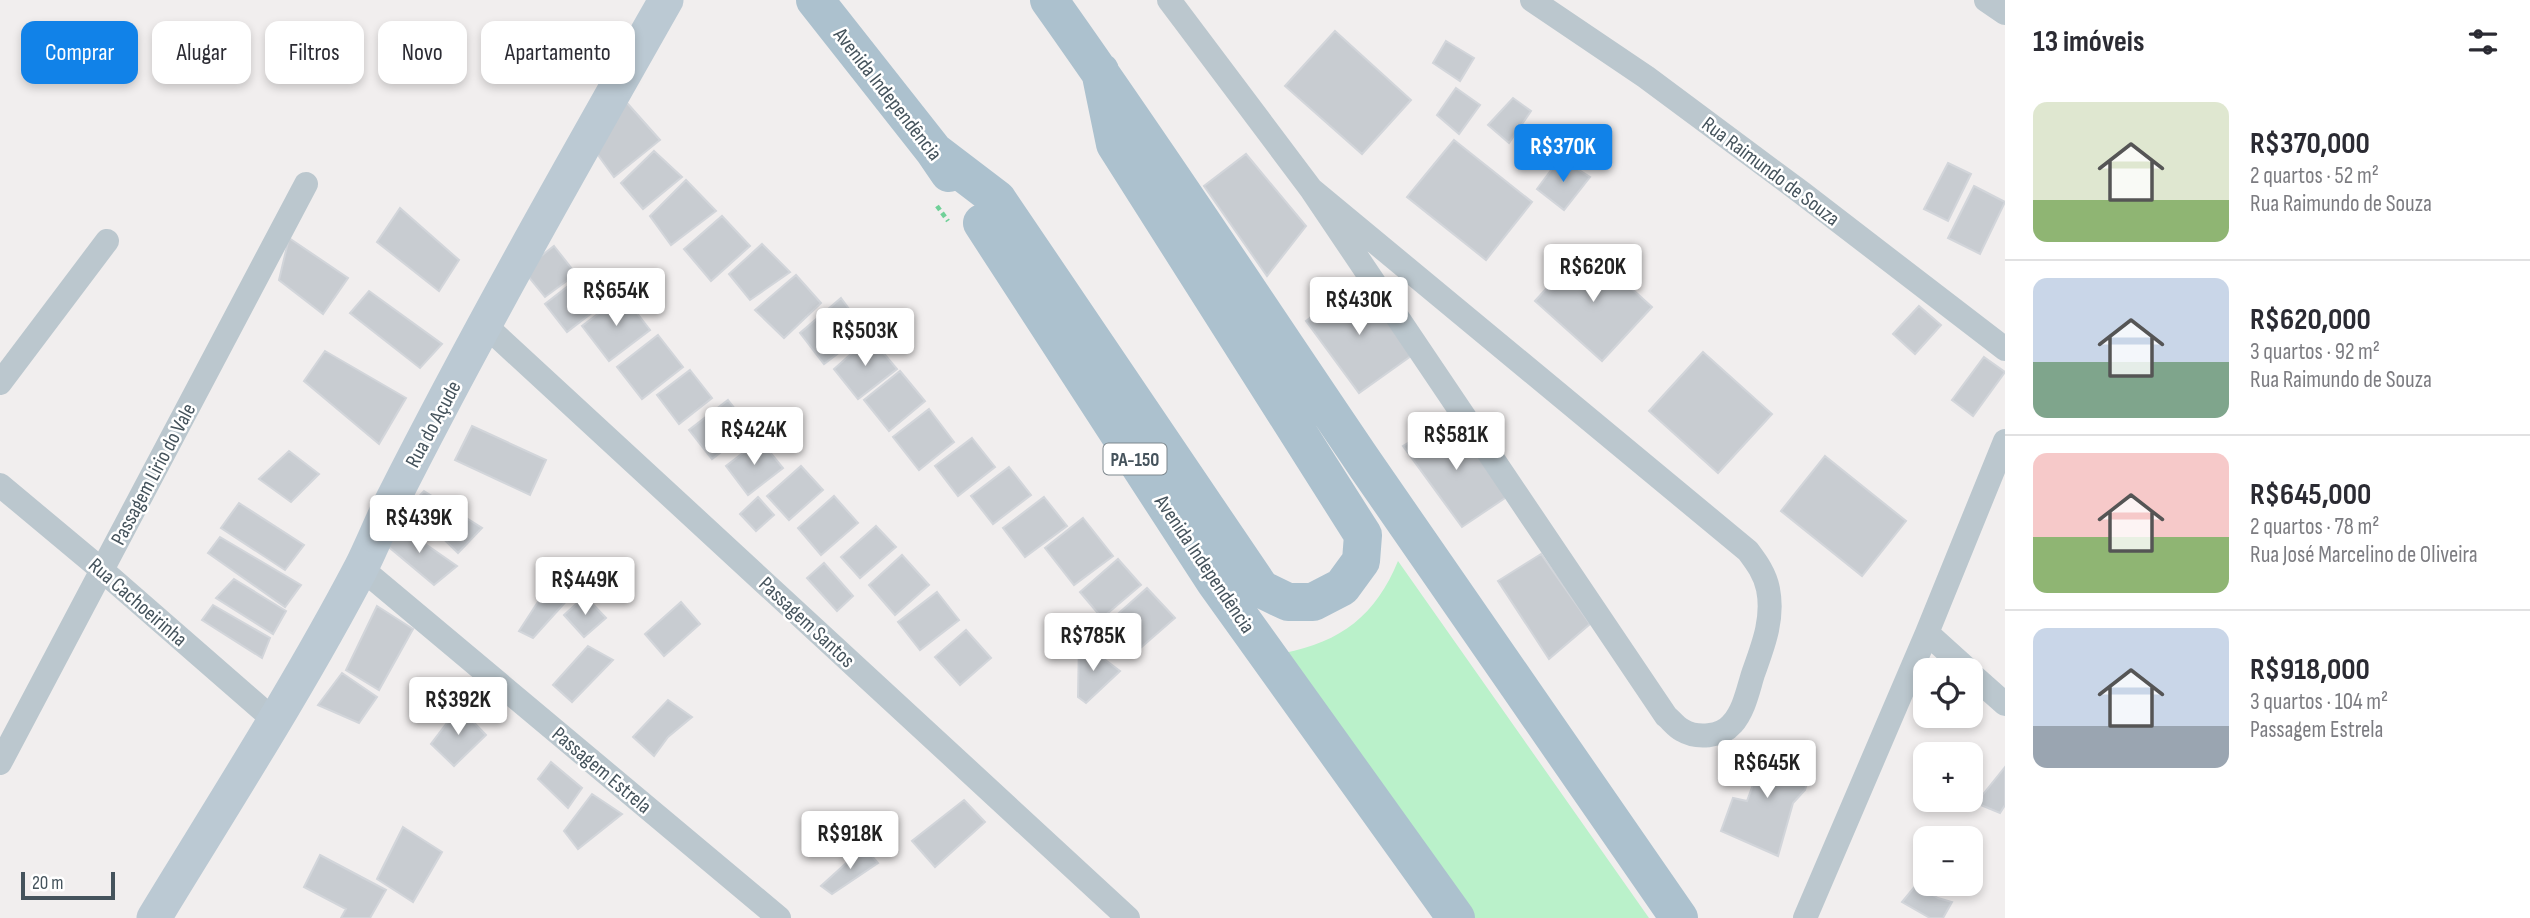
<!DOCTYPE html>
<html lang="pt">
<meta charset="utf-8">
<style>
body{margin:0;font-family:"Sofia Sans Condensed",sans-serif;background:#f7f7f7;color:#2b2b33;height:100vh;display:flex;flex-direction:column;font-size:26px;white-space:nowrap}
*{box-sizing:border-box;margin:0}
p{font-size:23px;color:#7c7c81}
.icon{flex:none;width:38px;height:38px;fill:none;stroke:currentColor;stroke-width:2;stroke-linecap:round;stroke-linejoin:round}
.map{position:relative;flex:1;overflow:hidden}
.sheet{display:flex;flex-direction:column;background:#fff;width:525px}
.sheet>*{flex:none}
.hud{position:absolute;left:21px;top:21px;width:665px;height:63px;display:flex;gap:14px}
.buttons{position:absolute;left:1913px;top:658px;display:grid;gap:14px}
.buttons a{display:grid;place-items:center;width:70px;height:70px;border-radius:14px;background:#fff;box-shadow:0 4px 10px #0003;font-size:35px}
.scale{position:absolute;left:21px;bottom:18px;width:94px;box-sizing:border-box;padding-left:7px;border:4px solid #45535c;border-top:0;font-size:19px;line-height:24px;white-space:nowrap;color:#45535c;-webkit-text-stroke:5px #fff;paint-order:stroke}
.price{position:absolute;translate:-50% -60px;padding:0 16px;border-radius:7px;background:#fff;color:#222;font-size:23px;line-height:46px;filter:drop-shadow(0 2px 4px #0008)}
.price::after{content:'';position:absolute;left:50%;top:42px;width:21px;height:16px;margin-left:-10px;background:inherit;clip-path:polygon(0 0,100% 0,50% 100%)}
.price.active{background:#1182e8;color:#fff}
ul{padding:0;list-style:none}
li{display:flex;align-items:center;gap:21px;height:175px;padding:0 28px}
li+li{border-top:2px solid #e1e1e2}
li span{display:grid;place-items:center;flex:none;width:196px;height:140px;border-radius:14px;color:#555}
li>.icon{margin-inline-start:auto}
span .icon{width:84px;height:84px;fill:#fffc;stroke-width:1}
li b{font-size:30px}
h2{display:flex;justify-content:space-between;align-items:center;height:84px;padding:0 28px;font-size:30px}
.tag{padding:0 24px;border-radius:14px;background:#fff;box-shadow:0 4px 10px #0003;font-size:24px;line-height:63px}
.tag.active{background:#1182e8;color:#fff}
main{display:flex;flex:1;min-height:0}
.map>svg:first-child{display:block}
.green{fill:#baf1ca}
.building{fill:#c8ccd1;stroke:#d2d5da;stroke-width:2}
.lines{fill:none;stroke-linecap:round;stroke-linejoin:round}
.path{stroke:#70d098;stroke-width:4.5;stroke-dasharray:5 3.5;stroke-linecap:butt}
.street{stroke:#bbc7ce;stroke-width:24}
.secondary{stroke:#bbc9d3;stroke-width:35}
.primary{stroke:#acc1ce;stroke-width:38}
.labels{text-anchor:middle;stroke-width:5;stroke-linejoin:round;paint-order:stroke}
.shield{fill:#fff;stroke:#7d878d;stroke-width:2}
.shield-label{font-size:19px;font-weight:bold;fill:#45535c}
.street-label{font-size:21px;fill:#45535c;stroke:#fff}
</style>
<main>
<div class="map">
<svg width="2005" height="918" viewBox="0 0 2005 918">
<rect width="100%" height="100%" fill="#f1eeee"/>
<path class="green" d="M1398,561L1649,918H1473L1284,653C1341,642 1376,615 1398,561Z"/>
<path class="building" d="M1335,31L1411,100L1362,154L1285,86Z
M1446,41L1474,58L1460,81L1433,63Z
M1456,88L1480,105L1459,134L1437,115Z
M619,94L660,140L614,177L590,144Z
M1513,98L1531,111L1509,143L1488,125Z
M1454,140L1532,202L1486,260L1407,197Z
M654,151L682,177L643,209L621,183Z
M1246,154L1306,226L1267,276L1204,186Z
M1560,158L1590,177L1564,210L1537,189Z
M1948,163L1971,174L1948,221L1924,209Z
M686,180L716,211L671,245L650,216Z
M1974,186L2005,202L1980,254L1948,238Z
M400,208L459,260L439,291L377,242Z
M722,216L750,246L711,281L684,249Z
M289,238L348,278L323,314L279,280Z
M762,244L790,272L750,300L729,274Z
M554,246L576,274L545,297L523,270Z
M1585,246L1652,307L1602,361L1535,301Z
M585,273L607,301L567,332L545,304Z
M796,275L821,303L784,338L755,310Z
M1361,280L1411,356L1359,393L1306,321Z
M369,291L442,344L420,368L350,313Z
M623,295L650,330L609,361L582,326Z
M841,298L866,332L824,364L800,333Z
M1919,306L1941,325L1915,354L1893,334Z
M658,335L683,367L642,399L617,367Z
M870,337L897,369L858,399L834,369Z
M325,351L406,398L379,444L304,381Z
M1703,352L1772,414L1718,473L1649,411Z
M1984,357L2005,372L1973,416L1952,400Z
M690,370L712,398L679,424L657,395Z
M900,371L925,401L889,431L864,400Z
M728,400L751,429L712,459L689,430Z
M929,409L954,442L919,470L893,437Z
M1450,417L1508,496L1462,527L1403,446Z
M472,426L546,460L530,495L455,460Z
M972,438L995,467L958,496L935,466Z
M760,440L783,468L748,495L726,466Z
M289,451L319,474L291,502L259,479Z
M1825,456L1906,521L1862,576L1781,511Z
M801,466L823,490L789,520L767,496Z
M1009,467L1031,495L993,524L971,496Z
M424,491L482,528L458,553L410,506Z
M834,496L858,523L821,555L798,528Z
M758,497L774,515L756,531L740,514Z
M1044,497L1067,526L1025,557L1003,528Z
M239,503L304,545L285,570L221,528Z
M1083,518L1113,556L1074,585L1045,548Z
M398,525L457,566L434,585L384,543Z
M876,526L896,547L860,578L841,557Z
M220,537L301,585L285,607L208,553Z
M1541,554L1590,624L1549,659L1498,581Z
M902,555L929,585L895,615L869,585Z
M1118,559L1141,585L1102,618L1080,592Z
M824,563L853,596L837,611L807,578Z
M558,571L578,588L533,638L519,631Z
M234,579L286,611L273,634L216,598Z
M1147,588L1175,618L1138,650L1111,620Z
M937,592L959,620L920,650L898,622Z
M585,596L606,618L584,637L564,615Z
M681,602L700,624L664,656L645,634Z
M213,605L270,638L262,658L202,620Z
M377,606L413,629L379,690L346,670Z
M966,630L991,658L960,685L935,657Z
M1079,640L1120,671L1086,703L1078,697Z
M588,646L613,660L572,702L553,685Z
M342,673L377,697L359,723L318,705Z
M668,700L692,717L668,737L654,756L633,737Z
M459,707L486,735L454,766L431,744Z
M1752,743L1811,768L1805,790L1793,803L1778,856L1721,831L1733,798L1747,801L1755,779L1743,774Z
M551,762L582,788L568,808L538,779Z
M2005,767V805L2000,813L1976,803Z
M592,794L622,814L578,849L564,831Z
M964,800L985,822L935,867L912,841Z
M403,827L442,852L413,902L377,879Z
M864,847L878,863L832,894L821,886Z
M320,855L386,890L370,918H341L346,909L304,887Z
M1916,885L1938,898L1952,902L1943,918H1930L1902,902Z"/>
<g class="lines">
<path class="path" d="M937,206L948,221"/>
<path class="street" d="M1169,0L1311,189L1666,716C1671,720 1676,727 1682,730C1697,739 1721,737 1732,724C1744,711 1748,690 1753,674C1763,646 1774,619 1768,589C1765,574 1757,563 1748,551L1311,189
M1532,0L1646,77L1802,193L2005,349
M1986,0L2005,13
M485,325L1128,918
M0,383L107,241
M0,485L103,571L274,720
M361,568L779,918
M1927,633L1968,670
M1970,673L2005,704
M0,763L306,184
M1805,918L1927,633L2005,441"/>
<path class="secondary" d="M154,918C224,803 298,688 361,568C372,546 381,523 392,501C478,331 572,166 666,0"/>
<path class="primary" d="M815,0L934,151L949,173
M1049,0C1158,153 1261,311 1367,467C1470,618 1576,767 1679,918
M934,151L997,199L1261,589L1288,602H1313L1342,587L1361,561L1363,535L1115,144L1100,71
M982,223L1215,582L1456,918"/>
</g>
<g class="labels">
<rect class="shield" x="1103.5" y="443.5" width="63" height="31" rx="5"/>
<g class="shield-label">
<text x="1135" y="466">PA-150</text>
</g>
<g class="street-label">
<text transform="translate(888 94) rotate(52)" y="7">Avenida Independência</text>
<text transform="translate(1771 171) rotate(37)" y="7">Rua Raimundo de Souza</text>
<text transform="translate(433 424) rotate(-62)" y="7">Rua do Açude</text>
<text transform="translate(153 474) rotate(-62)" y="7">Passagem Lirio do Vale</text>
<text transform="translate(1205 564) rotate(56)" y="7">Avenida Independência</text>
<text transform="translate(138 602) rotate(41)" y="7">Rua Cachoeirinha</text>
<text transform="translate(807 622) rotate(43)" y="7">Passagem Santos</text>
<text transform="translate(602 770) rotate(40)" y="7">Passagem Estrela</text>
</g>
</g>
</svg>
<div class="buttons">
<a><svg class="icon" aria-label="locate" viewBox="0 0 24 24"><circle cx="12" cy="12" r="6"/><path d="M12 2v4M12 18v4M2 12h4M18 12h4"/></svg></a>
<a>+</a>
<a>−</a>
</div>
<div class="scale">20 m</div>
<b class="price active" style="left:1563px;top:184px">R$370K</b>
<b class="price" style="left:1593px;top:304px">R$620K</b>
<b class="price" style="left:616px;top:328px">R$654K</b>
<b class="price" style="left:1359px;top:337px">R$430K</b>
<b class="price" style="left:865px;top:368px">R$503K</b>
<b class="price" style="left:754px;top:467px">R$424K</b>
<b class="price" style="left:1456px;top:472px">R$581K</b>
<b class="price" style="left:419px;top:555px">R$439K</b>
<b class="price" style="left:585px;top:617px">R$449K</b>
<b class="price" style="left:1093px;top:673px">R$785K</b>
<b class="price" style="left:458px;top:737px">R$392K</b>
<b class="price" style="left:1767px;top:800px">R$645K</b>
<b class="price" style="left:850px;top:871px">R$918K</b>
<div class="hud">
<a class="tag active">Comprar</a>
<a class="tag">Alugar</a>
<a class="tag">Filtros</a>
<a class="tag">Novo</a>
<a class="tag">Apartamento</a>
</div>
</div>
<section class="sheet">
<h2>13 imóveis<svg class="icon" aria-label="filters" viewBox="0 0 24 24"><path d="M4 7h16M4 17h16"/><circle cx="9" cy="7" r="2"/><circle cx="15" cy="17" r="2"/></svg></h2>
<ul>
<li><span style="background:linear-gradient(#dfe7d0 70%,#8fb573 0)"><svg class="icon" aria-label="home" viewBox="0 0 24 24"><path d="M3 11l9-7 9 7M6 9v11h12V9"/></svg></span><div><b>R$370,000</b><p>2 quartos · 52 m²</p><p>Rua Raimundo de Souza</p></div></li>
<li><span style="background:linear-gradient(#c9d6e8 60%,#7fa58c 0)"><svg class="icon" aria-label="home" viewBox="0 0 24 24"><path d="M3 11l9-7 9 7M6 9v11h12V9"/></svg></span><div><b>R$620,000</b><p>3 quartos · 92 m²</p><p>Rua Raimundo de Souza</p></div></li>
<li><span style="background:linear-gradient(#f6c9c9 60%,#8fb573 0)"><svg class="icon" aria-label="home" viewBox="0 0 24 24"><path d="M3 11l9-7 9 7M6 9v11h12V9"/></svg></span><div><b>R$645,000</b><p>2 quartos · 78 m²</p><p>Rua José Marcelino de Oliveira</p></div></li>
<li><span style="background:linear-gradient(#c9d6e8 70%,#9aa5b1 0)"><svg class="icon" aria-label="home" viewBox="0 0 24 24"><path d="M3 11l9-7 9 7M6 9v11h12V9"/></svg></span><div><b>R$918,000</b><p>3 quartos · 104 m²</p><p>Passagem Estrela</p></div></li>
</ul>
</section>
</main>
